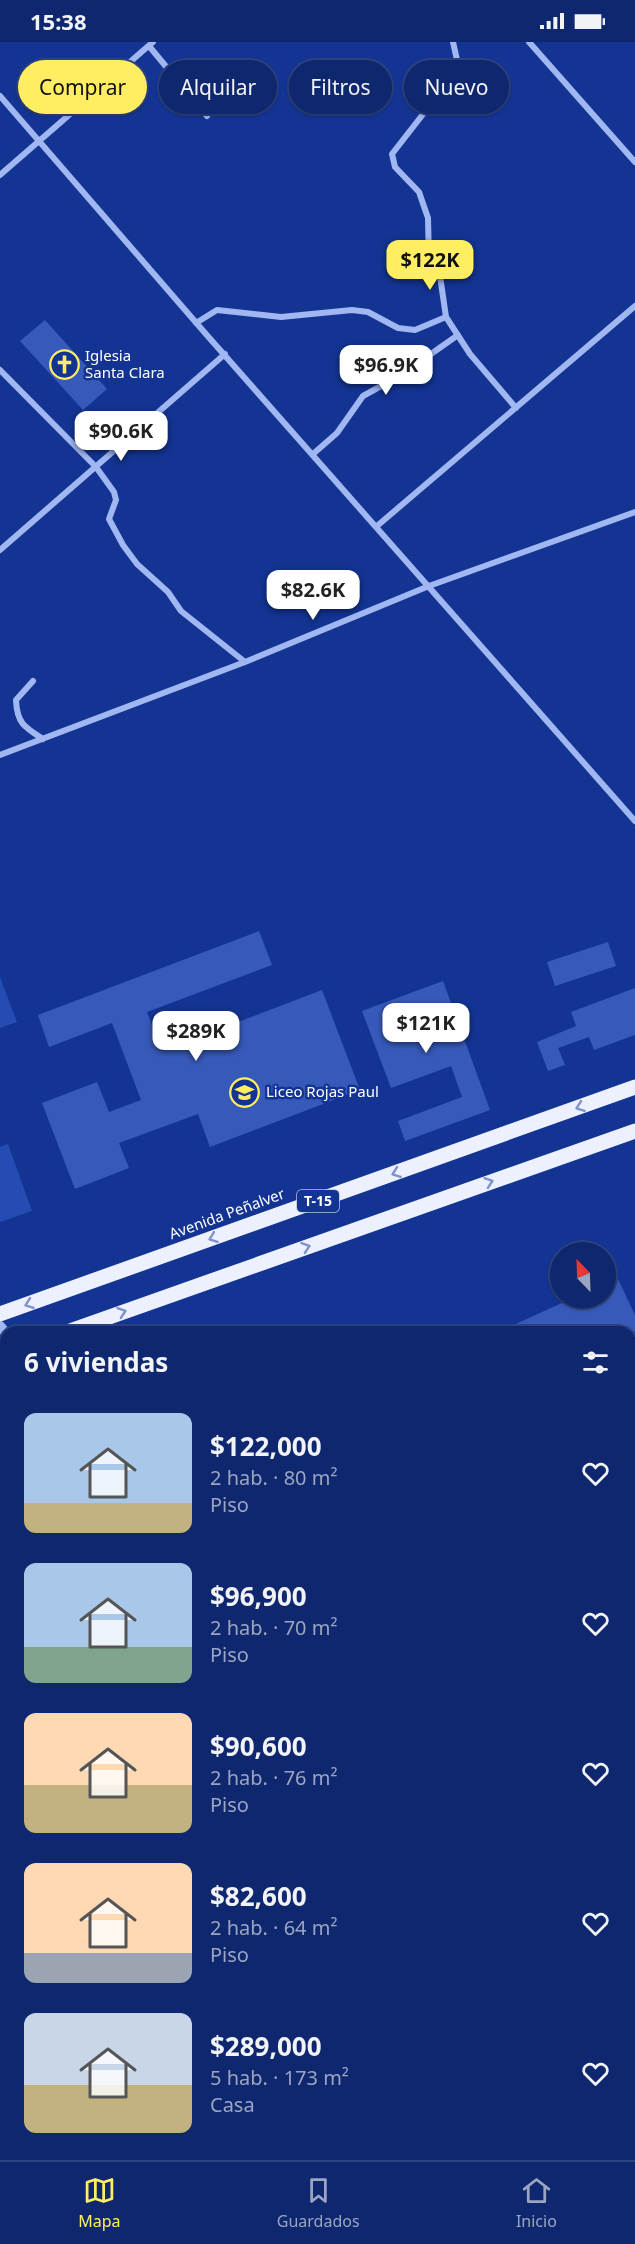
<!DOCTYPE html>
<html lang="es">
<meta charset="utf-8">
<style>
body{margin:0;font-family:"Noto Sans",sans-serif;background:#1c3376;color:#f1f3f6;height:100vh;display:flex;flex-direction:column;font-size:22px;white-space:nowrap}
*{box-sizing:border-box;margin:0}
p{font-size:20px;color:#9ba5c2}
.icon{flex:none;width:33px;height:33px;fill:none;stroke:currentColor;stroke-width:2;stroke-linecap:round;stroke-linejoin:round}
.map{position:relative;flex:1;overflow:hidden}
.details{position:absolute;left:0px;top:1284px;width:636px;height:834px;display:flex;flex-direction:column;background:#0e276e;border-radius:18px 18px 0 0;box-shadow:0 2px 4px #0004,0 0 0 2px #2e4481}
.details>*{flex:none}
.banner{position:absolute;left:18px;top:18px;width:600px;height:54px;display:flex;gap:12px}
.needle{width:39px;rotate:337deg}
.tools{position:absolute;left:550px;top:1200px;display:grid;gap:12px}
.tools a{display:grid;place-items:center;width:66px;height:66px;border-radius:50%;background:#0e276e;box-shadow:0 2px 4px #0004,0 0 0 2px #2e4481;font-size:30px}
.price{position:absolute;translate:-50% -51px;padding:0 14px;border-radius:12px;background:#fff;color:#222;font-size:20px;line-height:39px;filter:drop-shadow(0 2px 3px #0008)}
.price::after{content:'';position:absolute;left:50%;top:36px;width:18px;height:14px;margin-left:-9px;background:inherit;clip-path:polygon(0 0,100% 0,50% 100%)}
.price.current{background:#ffed62;color:#111}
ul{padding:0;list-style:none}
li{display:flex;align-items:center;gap:18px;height:150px;padding:0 24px}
li span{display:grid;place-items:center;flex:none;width:168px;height:120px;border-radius:12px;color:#555}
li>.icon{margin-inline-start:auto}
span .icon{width:72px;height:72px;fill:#fffc;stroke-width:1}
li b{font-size:26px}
h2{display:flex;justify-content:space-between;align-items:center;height:72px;padding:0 24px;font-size:26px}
.chip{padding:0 21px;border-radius:27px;background:#0e276e;box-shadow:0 2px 4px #0004,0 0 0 2px #2e4481;font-size:21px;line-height:54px}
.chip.current{background:#ffed62;color:#111}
.status{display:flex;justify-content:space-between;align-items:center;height:42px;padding:0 30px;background:#0e276e;direction:ltr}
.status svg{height:16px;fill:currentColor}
.tab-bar{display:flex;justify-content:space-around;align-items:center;height:84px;border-top:2px solid #2e4481;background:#0e276e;font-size:16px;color:#9ba5c2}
.tab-bar a{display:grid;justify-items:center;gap:3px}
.tab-bar .current{color:#ffed62}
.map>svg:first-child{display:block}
.green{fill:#254cb2}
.building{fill:#375aba}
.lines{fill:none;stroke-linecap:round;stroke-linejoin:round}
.service{stroke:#a1b7f2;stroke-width:4.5}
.minor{stroke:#a1b7f2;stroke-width:6}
.tertiary{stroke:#a1b7f2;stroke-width:10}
.primary{stroke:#ecf0ff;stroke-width:15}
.oneway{stroke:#8092c9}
.labels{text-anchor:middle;stroke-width:5;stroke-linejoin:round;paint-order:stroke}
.shield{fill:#133493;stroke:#b8c2df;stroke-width:1.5}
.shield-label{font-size:14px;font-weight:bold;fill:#fff}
.poi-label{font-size:15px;fill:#fff;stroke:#133493;text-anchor:start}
.street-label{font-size:15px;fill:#fff;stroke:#133493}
</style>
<div class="status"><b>15:38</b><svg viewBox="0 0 49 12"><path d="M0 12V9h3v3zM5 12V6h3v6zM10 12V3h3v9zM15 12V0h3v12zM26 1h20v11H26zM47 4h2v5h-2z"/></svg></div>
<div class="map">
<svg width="635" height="2118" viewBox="0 0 635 2118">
<rect width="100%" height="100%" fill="#133493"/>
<path class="green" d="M0,935L17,980L0,986Z
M8,1102L32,1169L0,1180V1105Z"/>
<path class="building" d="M45,278L107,347L83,368L20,299Z
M259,889L272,923L147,970L162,1009L322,948L360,1048L210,1105L198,1072L119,1101L129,1126L75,1147L42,1061L97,1040L109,1070L141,1058L112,981L49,1005L38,973Z
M608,900L616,924L555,944L547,920Z
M443,939L490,1068L405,1099L398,1079L462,1055L451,1024L391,1046L362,969Z
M635,946V993L594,1008L589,995L558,1006L565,1023L548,1029L537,1000L576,984L571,970Z
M617,1235L635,1273V1290H498L573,1256H606V1240Z"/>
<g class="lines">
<path class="service" d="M630,1568L635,1566
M630,1644L635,1646
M630,1680L635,1676"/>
<path class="minor" d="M453,0L457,18L445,44L392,112L395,125L419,150L428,176L429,218L440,234L446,275L470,312L516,366
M529,0L635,120
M149,4L207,74
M0,54L205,291L635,779
M0,133L153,0
M196,281L217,268L281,275L352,268L368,270L398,286L415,288L446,275
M0,328L96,425L114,450L116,458L109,477L123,503L137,522L168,550L181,569L245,620
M313,412L337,391L363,354L401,333L458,293
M377,484L635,264
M0,508L225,312
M33,639L16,658C17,681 24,685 43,697
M0,713L245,620L429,544L635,470
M0,1512L6,1506
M0,1823L6,1830
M0,1941L6,1935
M254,2112L260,2118
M20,2118L26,2112
M289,2118L295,2112
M518,2118L525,2112"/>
<path class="tertiary" d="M0,1284L6,1291
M0,1333L6,1339
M630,2012L635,2018
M630,2053L635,2059"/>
<path class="primary" d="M0,1272L635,1045
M67,1290L635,1089
M0,1314L6,1312"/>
</g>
<defs><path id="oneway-chevron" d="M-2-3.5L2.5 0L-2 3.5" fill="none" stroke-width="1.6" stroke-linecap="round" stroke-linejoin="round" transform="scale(1.5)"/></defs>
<g class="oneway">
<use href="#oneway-chevron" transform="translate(580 1065) rotate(160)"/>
<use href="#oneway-chevron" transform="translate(396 1131) rotate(160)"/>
<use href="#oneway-chevron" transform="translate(489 1140) rotate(-19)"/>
<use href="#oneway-chevron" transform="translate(213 1196) rotate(160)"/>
<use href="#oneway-chevron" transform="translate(306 1205) rotate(-19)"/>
<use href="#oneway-chevron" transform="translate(29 1262) rotate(160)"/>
<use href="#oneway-chevron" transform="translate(122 1270) rotate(-19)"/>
</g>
<defs>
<symbol id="church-ring" viewBox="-11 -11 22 22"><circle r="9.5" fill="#133493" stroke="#ffed62" stroke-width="1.5"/><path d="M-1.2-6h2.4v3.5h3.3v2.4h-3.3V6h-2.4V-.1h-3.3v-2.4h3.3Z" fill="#ffed62"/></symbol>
<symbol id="school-ring" viewBox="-11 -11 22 22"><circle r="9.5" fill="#133493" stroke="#ffed62" stroke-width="1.5"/><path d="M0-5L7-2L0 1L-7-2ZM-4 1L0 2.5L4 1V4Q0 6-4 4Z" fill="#ffed62"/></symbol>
</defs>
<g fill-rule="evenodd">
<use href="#church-ring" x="48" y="306" width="33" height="33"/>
<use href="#school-ring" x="228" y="1034" width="33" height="33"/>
</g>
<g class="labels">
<rect class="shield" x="297" y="1148" width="42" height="22" rx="4.5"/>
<g class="shield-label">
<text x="318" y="1164">T-15</text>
</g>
<g class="poi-label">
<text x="85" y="319">Iglesia<tspan x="85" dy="17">Santa Clara</tspan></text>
<text x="266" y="1055">Liceo Rojas Paul</text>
</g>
<g class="street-label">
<text transform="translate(227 1172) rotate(-20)" y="5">Avenida Peñalver</text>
</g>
</g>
</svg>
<div class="tools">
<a><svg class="needle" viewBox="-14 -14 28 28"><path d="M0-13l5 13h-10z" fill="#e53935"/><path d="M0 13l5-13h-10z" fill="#9ba5c2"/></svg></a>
</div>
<b class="price current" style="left:430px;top:249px">$122K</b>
<b class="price" style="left:386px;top:354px">$96.9K</b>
<b class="price" style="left:121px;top:420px">$90.6K</b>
<b class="price" style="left:313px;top:579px">$82.6K</b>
<b class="price" style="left:426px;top:1012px">$121K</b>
<b class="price" style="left:196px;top:1020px">$289K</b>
<div class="banner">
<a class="chip current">Comprar</a>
<a class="chip">Alquilar</a>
<a class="chip">Filtros</a>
<a class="chip">Nuevo</a>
</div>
<section class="details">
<h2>6 viviendas<svg class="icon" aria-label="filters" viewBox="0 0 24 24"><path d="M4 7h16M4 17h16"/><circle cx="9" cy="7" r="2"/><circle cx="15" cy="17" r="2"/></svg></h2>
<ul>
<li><span style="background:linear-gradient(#a9c7e8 75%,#c2b280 0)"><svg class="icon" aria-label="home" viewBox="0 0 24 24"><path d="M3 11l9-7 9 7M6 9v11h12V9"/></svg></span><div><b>$122,000</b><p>2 hab. · 80 m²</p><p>Piso</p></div><svg class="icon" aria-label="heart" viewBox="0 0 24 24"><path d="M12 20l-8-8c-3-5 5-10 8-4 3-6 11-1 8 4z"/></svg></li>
<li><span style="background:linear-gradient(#a9c7e8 70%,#7fa58c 0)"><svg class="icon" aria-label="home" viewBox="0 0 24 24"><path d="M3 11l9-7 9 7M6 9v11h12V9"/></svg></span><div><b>$96,900</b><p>2 hab. · 70 m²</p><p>Piso</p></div><svg class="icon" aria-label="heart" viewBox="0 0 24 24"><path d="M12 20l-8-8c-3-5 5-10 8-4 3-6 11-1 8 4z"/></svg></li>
<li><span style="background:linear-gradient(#ffd9b3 60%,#c2b280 0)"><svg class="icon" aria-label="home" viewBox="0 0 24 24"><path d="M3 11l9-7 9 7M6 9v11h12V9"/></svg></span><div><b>$90,600</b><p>2 hab. · 76 m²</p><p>Piso</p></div><svg class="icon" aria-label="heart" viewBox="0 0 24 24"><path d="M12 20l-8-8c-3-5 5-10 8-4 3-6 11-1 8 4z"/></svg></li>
<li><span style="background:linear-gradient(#ffd9b3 75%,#9aa5b1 0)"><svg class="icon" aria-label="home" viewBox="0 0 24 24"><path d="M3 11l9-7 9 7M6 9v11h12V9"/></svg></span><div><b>$82,600</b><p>2 hab. · 64 m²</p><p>Piso</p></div><svg class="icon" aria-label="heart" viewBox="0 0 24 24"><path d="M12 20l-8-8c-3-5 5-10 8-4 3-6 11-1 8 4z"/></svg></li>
<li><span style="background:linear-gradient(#c9d6e8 60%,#c2b280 0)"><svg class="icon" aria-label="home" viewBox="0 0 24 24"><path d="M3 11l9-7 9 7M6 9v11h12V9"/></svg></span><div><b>$289,000</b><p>5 hab. · 173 m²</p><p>Casa</p></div><svg class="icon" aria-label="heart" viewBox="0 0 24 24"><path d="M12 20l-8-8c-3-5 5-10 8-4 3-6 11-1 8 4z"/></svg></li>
</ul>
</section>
</div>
<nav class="tab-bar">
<a class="current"><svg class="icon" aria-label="map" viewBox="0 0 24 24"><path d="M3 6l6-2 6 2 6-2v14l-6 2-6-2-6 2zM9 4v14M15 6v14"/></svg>Mapa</a>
<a><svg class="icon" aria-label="saved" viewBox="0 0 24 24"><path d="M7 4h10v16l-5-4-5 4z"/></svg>Guardados</a>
<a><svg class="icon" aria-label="home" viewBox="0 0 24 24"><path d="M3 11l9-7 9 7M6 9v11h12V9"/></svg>Inicio</a>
</nav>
